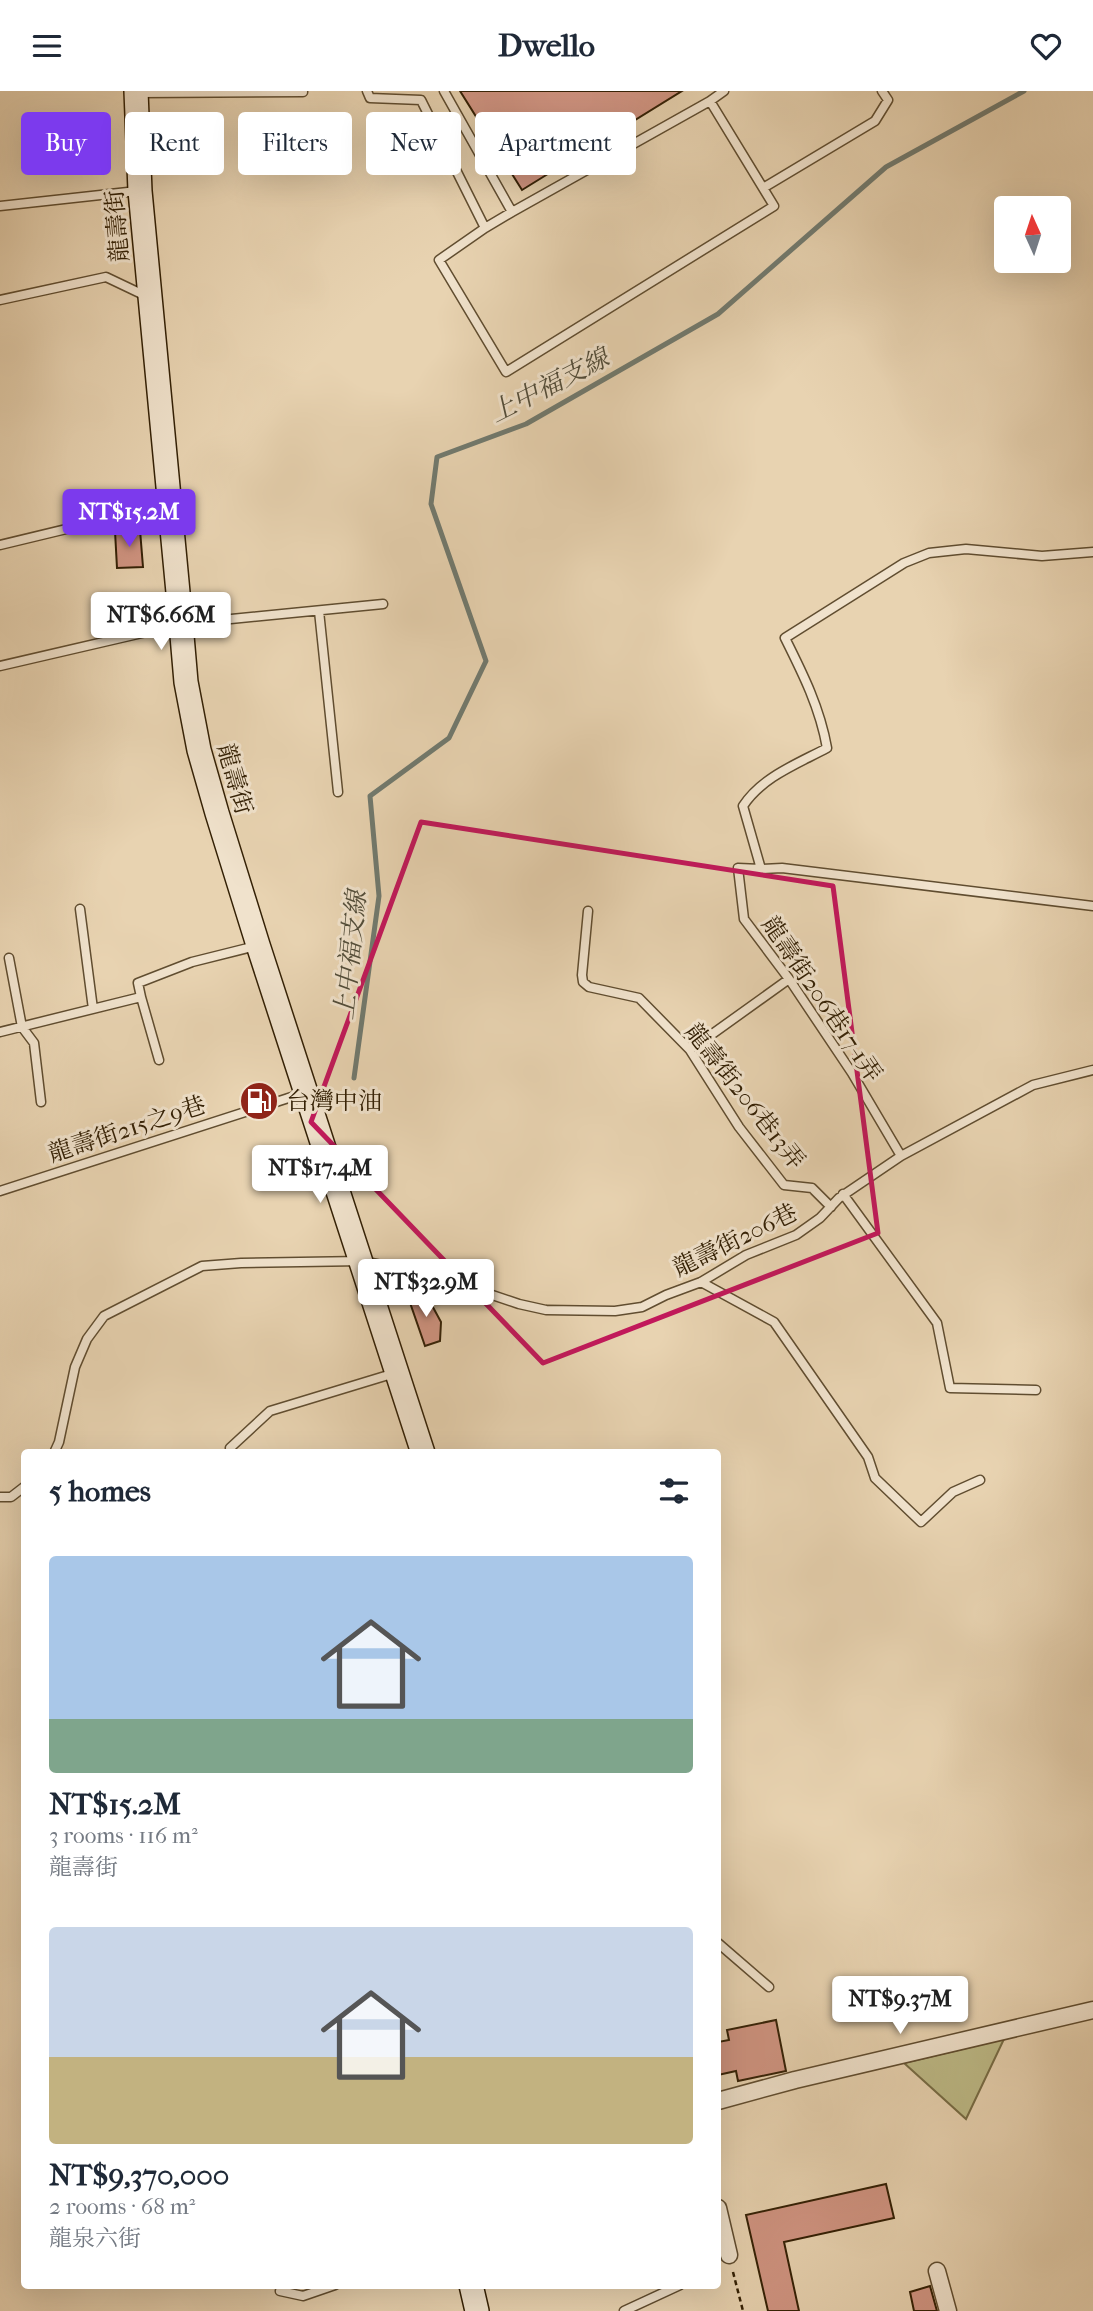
<!DOCTYPE html>
<meta charset="utf-8">
<style>
body{margin:0;font-family:"IM FELL French Canon","Noto Serif TC",serif;background:#f6f6f7;color:#1f2937;height:100vh;display:flex;flex-direction:column;font-size:26px;white-space:nowrap}
*{box-sizing:border-box;margin:0}
p{font-size:23px;color:#747a83}
.icon{flex:none;width:38px;height:38px;fill:none;stroke:currentColor;stroke-width:2;stroke-linecap:round;stroke-linejoin:round}
.map{position:relative;flex:1;overflow:hidden}
.drawer{position:absolute;left:21px;top:1358px;width:700px;height:840px;display:flex;flex-direction:column;background:#fff;border-radius:7px;box-shadow:0 7px 28px #0002}
.drawer>*{flex:none}
.hud{position:absolute;left:21px;top:21px;width:700px;height:63px;display:flex;gap:14px}
.needle{width:46px;rotate:357deg}
.buttons{position:absolute;left:994px;top:105px;display:grid;gap:14px}
.buttons a{display:grid;place-items:center;width:77px;height:77px;border-radius:7px;background:#fff;box-shadow:0 7px 28px #0002;font-size:35px}
.price{position:absolute;translate:-50% -60px;padding:0 16px;border-radius:7px;background:#fff;color:#222;font-size:23px;line-height:46px;filter:drop-shadow(0 2px 4px #0008)}
.price::after{content:'';position:absolute;left:50%;top:42px;width:21px;height:16px;margin-left:-10px;background:inherit;clip-path:polygon(0 0,100% 0,50% 100%)}
.price.active{background:#7c3aed;color:#fff}
ul{padding:0;list-style:none}
li{display:grid;align-content:center;gap:14px;height:371px;padding:0 28px}
li span{display:grid;place-items:center;height:217px;border-radius:7px;color:#555}
li>.icon{margin-inline-start:auto}
span .icon{width:126px;height:126px;fill:#fffc;stroke-width:1}
li b{font-size:30px}
h2{display:flex;justify-content:space-between;align-items:center;height:84px;padding:0 28px;font-size:30px}
.tag{padding:0 24px;border-radius:7px;background:#fff;box-shadow:0 7px 28px #0002;font-size:24px;line-height:63px}
.tag.active{background:#7c3aed;color:#fff}
header{display:flex;justify-content:space-between;align-items:center;height:91px;padding:0 28px;background:#fff;font-size:32px;font-weight:800}
.map>svg:first-child{display:block}
.green{fill:#bdba87;stroke:#786d46;stroke-width:2}
.lines{fill:none;stroke-linecap:round;stroke-linejoin:round}
.stream{stroke:#717a6f;stroke-width:5}
.building{fill:#d19583;stroke:#332005;stroke-width:2}
.lane-casing{stroke:#604d30;stroke-width:11}
.street-casing{stroke:#604d30;stroke-width:19}
.secondary-casing{stroke:#332005;stroke-width:26}
.path{stroke:#332005;stroke-width:2.5;stroke-dasharray:5 3.5;stroke-linecap:butt}
.lane{stroke:#f0e2cc;stroke-width:8}
.street{stroke:#f0e2cc;stroke-width:16}
.secondary{stroke:#f0e2cc;stroke-width:23}
.marked{fill:none;stroke:#c2185b;stroke-width:5;stroke-linejoin:round}
.labels{text-anchor:middle;stroke-width:6;stroke-linejoin:round;paint-order:stroke}
.street-label{font-size:24px;fill:#332005;stroke:#f0e2cc}
.poi-label{font-size:24px;fill:#332005;stroke:#f0e2cc;text-anchor:start}
.water-label{font-size:26px;font-style:italic;fill:#524d3a;stroke:#f0e2cc}
</style>
<header><svg class="icon" aria-label="menu" viewBox="0 0 24 24"><path d="M4 6h16M4 12h16M4 18h16"/></svg>Dwello<svg class="icon" aria-label="heart" viewBox="0 0 24 24"><path d="M12 20l-8-8c-3-5 5-10 8-4 3-6 11-1 8 4z"/></svg></header>
<div class="map">
<svg width="1093" height="2220" viewBox="0 0 1093 2220">
<rect width="100%" height="100%" fill="#e8d3b1"/>
<filter id="stains"><feTurbulence type="fractalNoise" baseFrequency=".00286" numOctaves="4"/><feColorMatrix values="0 0 0 0 .2 0 0 0 0 .09 0 0 0 0 .02 0 0 0 .5 -.17"/></filter>
<radialGradient id="worn" r=".72"><stop offset=".6" stop-color="#630" stop-opacity="0"/><stop offset="1" stop-color="#630" stop-opacity=".3"/></radialGradient>
<path class="green" d="M1004,1948L966,2028L904,1972Z"/>
<g class="lines">
<path class="stream" d="M354,987L379,805L370,705L449,647L486,570L431,413L437,366L526,333L718,223L886,76L1024,0"/>
</g>
<path class="building" d="M460,0H682L522,99Z
M140,439L143,476L117,477L115,440Z
M406,1200L428,1207L441,1231L440,1250L425,1255Z
M776,1929L786,1980L738,1990L736,1980L718,1984V1951L729,1949L727,1939Z
M886,2093L894,2127L784,2151L799,2220H768L746,2124Z
M930,2195L937,2220H914L910,2201Z"/>
<g class="lines">
<defs>
<path id="lane" d="M367,0L370,7L421,9L485,137L439,169L506,281L774,115L710,10L512,121L444,0
M139,2L303,1
M710,10L724,0
M763,97L875,30L888,9L882,0
M0,115L137,100
M485,137L512,121
M0,209L106,186L148,206
M0,454L166,414
M319,520L338,701
M0,575L181,533L383,513
M761,778L782,777L1093,815
M80,818L93,918
M588,820L582,884L583,891L589,896L639,907L690,959L739,1036L784,1094L812,1097L831,1116
M9,867L22,936L34,952L41,1011
M141,906L159,969
M0,941L141,906L138,892L192,871L256,855
M690,959L789,888
M901,1065L852,982L789,888L744,828L738,777L761,778L743,715C762,686 797,673 827,657C820,617 803,583 785,547L904,472L929,462L966,458L1042,465L1093,461
M0,1100L304,1002
M843,1103L937,1232L950,1297L1036,1299
M701,1191L774,1231L868,1366L875,1387L921,1431L953,1401L980,1389
M54,1362L59,1351L75,1276L87,1248L104,1225L202,1175L241,1172L362,1170L439,1186L519,1213L546,1219L615,1220L642,1216L666,1204L701,1191L746,1164L796,1144L820,1127L839,1107L901,1065L1033,994L1093,979
M231,1362L230,1357L270,1320L395,1282
M0,1406H11L24,1396
M718,1852L769,1896
M280,2200L303,2205L335,2194
M624,2220L680,2194"/>
<path id="street" d="M718,2010L795,1989L1093,1919
M718,2117L729,2164
M937,2180L948,2220"/>
<path id="secondary" d="M136,0L140,100L181,533L186,591L199,659L217,722L258,854L423,1362
M471,2194L477,2220"/>
</defs>
<use href="#lane" class="lane-casing"/>
<use href="#street" class="street-casing"/>
<use href="#secondary" class="secondary-casing"/>
<path class="path" d="M733,2181L743,2220"/>
<use href="#lane" class="lane"/>
<use href="#street" class="street"/>
<use href="#secondary" class="secondary"/>
</g>
<path class="marked" d="M421,731L833,795L878,1142L543,1272L311,1031Z"/>
<defs>
<symbol id="fuel-disc" viewBox="-11 -11 22 22"><circle r="9.5" fill="#8f2418" stroke="#f0e2cc"/><path d="M-5.5-6h7V0h2V4h1.3V-2.5L3-4.5l.8-.8L6-3V5H2.5V1h-1V6h-7ZM-4.2-4.7v3.2H.2V-4.7Z" fill="#fff"/></symbol>
</defs>
<g fill-rule="evenodd">
<use href="#fuel-disc" x="237" y="988" width="44" height="44"/>
</g>
<g class="labels">
<g class="street-label">
<text transform="translate(117 135) rotate(-95)" y="8">龍壽街</text>
<text transform="translate(235 688) rotate(74)" y="8">龍壽街</text>
<text transform="translate(822 908) rotate(56)" y="8">龍壽街206巷17-1弄</text>
<text transform="translate(745 1005) rotate(52)" y="8">龍壽街206巷13弄</text>
<text transform="translate(127 1038) rotate(-18)" y="8">龍壽街215之9巷</text>
<text transform="translate(735 1149) rotate(-26)" y="8">龍壽街206巷</text>
</g>
<g class="poi-label">
<text x="286" y="1018">台灣中油</text>
</g>
<g class="water-label">
<text transform="translate(549 294) rotate(-27)" y="9">上中福支線</text>
<text transform="translate(350 864) rotate(-84)" y="9">上中福支線</text>
</g>
</g>
<rect width="100%" height="100%" filter="url(#stains)"/>
<rect width="100%" height="100%" fill="url(#worn)"/>
</svg>
<div class="buttons">
<a><svg class="needle" viewBox="-14 -14 28 28"><path d="M0-13l5 13h-10z" fill="#e53935"/><path d="M0 13l5-13h-10z" fill="#747a83"/></svg></a>
</div>
<b class="price active" style="left:129px;top:458px">NT$15.2M</b>
<b class="price" style="left:161px;top:561px">NT$6.66M</b>
<b class="price" style="left:320px;top:1114px">NT$17.4M</b>
<b class="price" style="left:426px;top:1228px">NT$32.9M</b>
<b class="price" style="left:900px;top:1945px">NT$9.37M</b>
<div class="hud">
<a class="tag active">Buy</a>
<a class="tag">Rent</a>
<a class="tag">Filters</a>
<a class="tag">New</a>
<a class="tag">Apartment</a>
</div>
<section class="drawer">
<h2>5 homes<svg class="icon" aria-label="filters" viewBox="0 0 24 24"><path d="M4 7h16M4 17h16"/><circle cx="9" cy="7" r="2"/><circle cx="15" cy="17" r="2"/></svg></h2>
<ul>
<li><span style="background:linear-gradient(#a9c7e8 75%,#7fa58c 0)"><svg class="icon" aria-label="home" viewBox="0 0 24 24"><path d="M3 11l9-7 9 7M6 9v11h12V9"/></svg></span><div><b>NT$15.2M</b><p>3 rooms · 116 m²</p><p>龍壽街</p></div></li>
<li><span style="background:linear-gradient(#c9d6e8 60%,#c2b280 0)"><svg class="icon" aria-label="home" viewBox="0 0 24 24"><path d="M3 11l9-7 9 7M6 9v11h12V9"/></svg></span><div><b>NT$9,370,000</b><p>2 rooms · 68 m²</p><p>龍泉六街</p></div></li>
</ul>
</section>
</div>
